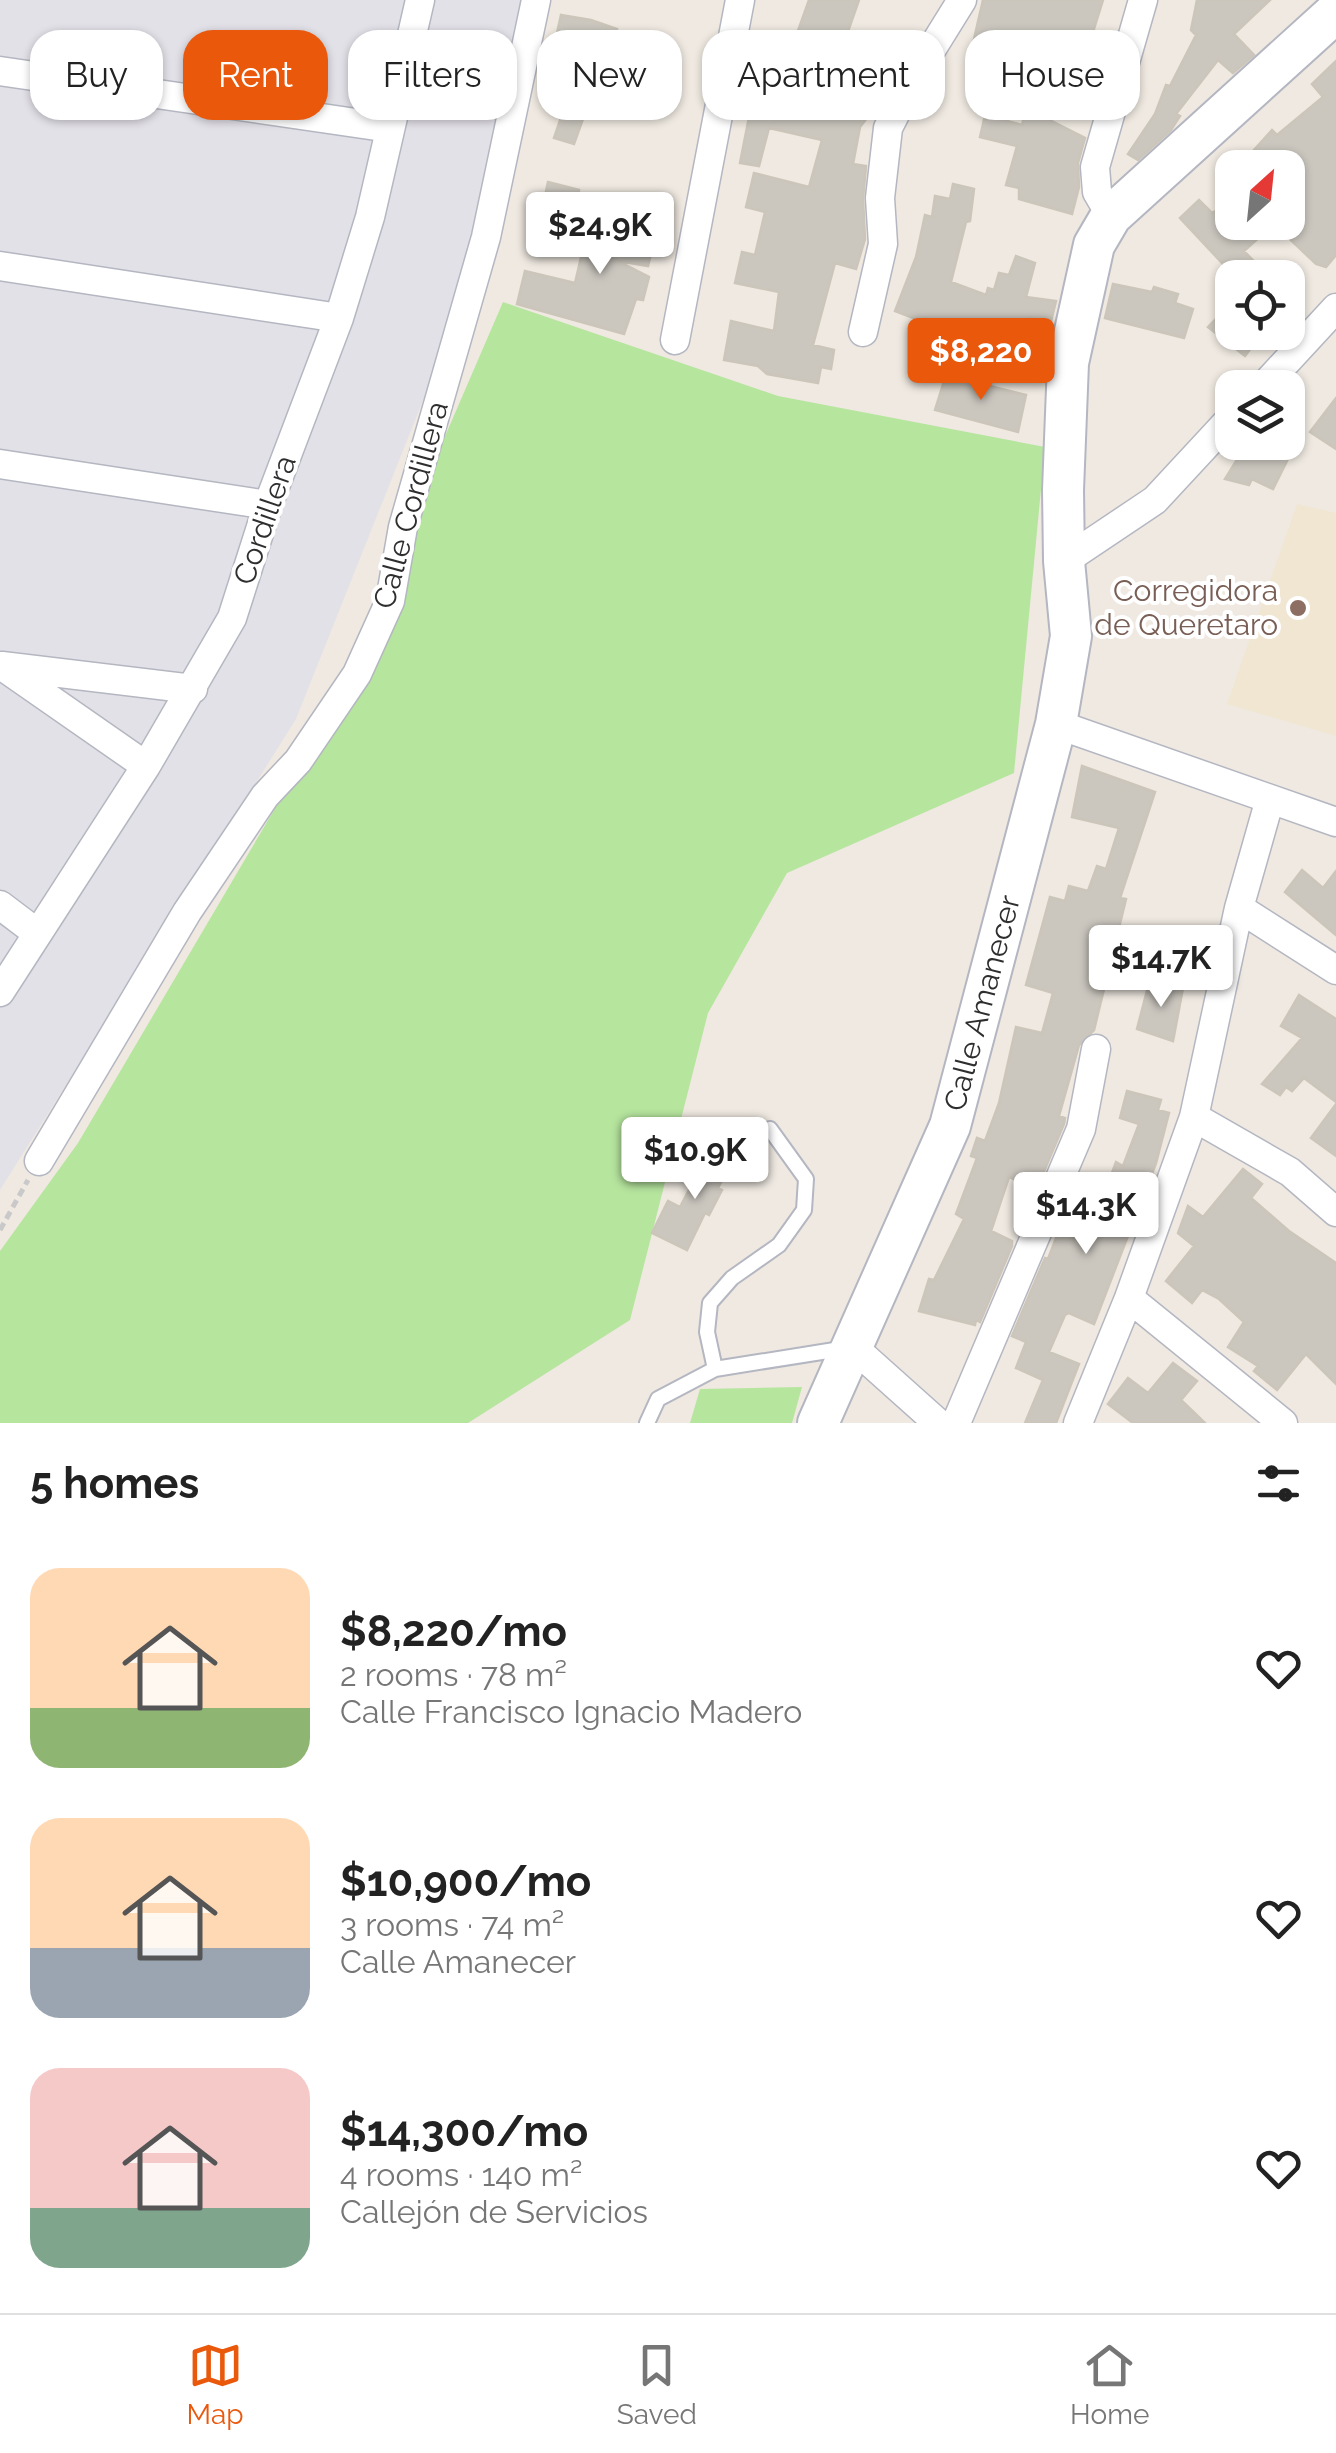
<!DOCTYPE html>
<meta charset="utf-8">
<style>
body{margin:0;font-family:Raleway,sans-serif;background:#f6f6f6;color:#222;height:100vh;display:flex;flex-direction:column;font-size:38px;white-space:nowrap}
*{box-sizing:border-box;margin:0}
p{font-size:32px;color:#767676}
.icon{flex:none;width:55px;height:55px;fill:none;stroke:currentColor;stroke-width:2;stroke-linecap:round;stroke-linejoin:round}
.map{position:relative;height:1423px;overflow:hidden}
.panel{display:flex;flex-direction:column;background:#fff;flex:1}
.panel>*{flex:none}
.hud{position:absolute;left:30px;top:30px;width:1278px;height:90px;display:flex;gap:20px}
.needle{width:65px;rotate:27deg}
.fabs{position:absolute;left:1215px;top:150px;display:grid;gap:20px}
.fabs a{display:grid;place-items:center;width:90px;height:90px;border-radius:20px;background:#fff;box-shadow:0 2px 8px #0004;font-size:50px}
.price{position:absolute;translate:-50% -85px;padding:0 22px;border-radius:10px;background:#fff;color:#222;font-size:32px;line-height:65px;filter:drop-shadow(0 2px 5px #0008)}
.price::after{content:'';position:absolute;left:50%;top:60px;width:30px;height:22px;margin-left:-15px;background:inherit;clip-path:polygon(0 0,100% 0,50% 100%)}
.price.current{background:#ea580c;color:#fff}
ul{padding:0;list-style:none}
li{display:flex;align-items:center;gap:30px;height:250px;padding:0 30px}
li span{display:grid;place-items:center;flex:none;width:280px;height:200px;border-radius:30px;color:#555}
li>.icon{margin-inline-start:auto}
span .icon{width:120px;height:120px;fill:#fffc;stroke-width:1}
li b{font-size:42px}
h2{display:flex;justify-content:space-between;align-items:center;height:120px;padding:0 30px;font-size:42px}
.tag{padding:0 35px;border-radius:30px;background:#fff;box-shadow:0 2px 8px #0004;font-size:35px;line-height:90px}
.tag.current{background:#ea580c;color:#fff}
.tab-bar{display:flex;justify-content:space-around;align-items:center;height:140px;border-top:2px solid #e0e0e0;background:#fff;font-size:28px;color:#767676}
.tab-bar a{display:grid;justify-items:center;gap:5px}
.tab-bar .current{color:#ea580c}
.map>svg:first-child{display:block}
.industrial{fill:#e3e1e8}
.education{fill:#f0e6d1}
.green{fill:#b6e59e}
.building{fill:#cbc7bf;stroke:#cbc5ba;stroke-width:2.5}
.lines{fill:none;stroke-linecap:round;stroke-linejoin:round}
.service-casing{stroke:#b4b7c1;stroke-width:18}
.minor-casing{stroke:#b4b7c1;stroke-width:31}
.secondary-casing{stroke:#b4b7c1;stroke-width:44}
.path{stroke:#c9c9c9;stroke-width:5;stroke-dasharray:8 5;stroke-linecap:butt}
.service{stroke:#fff;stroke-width:14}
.minor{stroke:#fff;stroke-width:28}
.secondary{stroke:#fff;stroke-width:40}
.education-dot{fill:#8d6e63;stroke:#fff;stroke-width:4}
.labels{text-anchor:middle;stroke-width:8;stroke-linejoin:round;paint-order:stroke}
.street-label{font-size:30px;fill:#2e2e2e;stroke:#fff}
.education-label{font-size:30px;fill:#785e54;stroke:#fff;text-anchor:end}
</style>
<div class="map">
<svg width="1336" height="1423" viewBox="0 0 1336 1423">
<rect width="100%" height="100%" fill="#efe9e1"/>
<path class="industrial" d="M0,0H529L465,295L296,719L0,1190Z"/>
<path class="education" d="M1297,504L1336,513V736L1227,704Z"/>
<path class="green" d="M503,302L778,396L1045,447L1014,773L787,873L708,1013L630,1320L468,1423H0V1251L78,1143L310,749Z
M802,1387L792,1423H690L700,1389Z"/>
<path class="building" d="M809,0H859L845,40L872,45L899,65L881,94L884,96L860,127L853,164L866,166L863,199L865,239L856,269L835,263L813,345L834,350L831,369L821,367L818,383L767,374L758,366L724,360L731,321L774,331L779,292L735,283L742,252L755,255L765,212L746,207L754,173L809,187L822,140L769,128L759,166L740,163L750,112L762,115L767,92L805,103L803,110L839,116L863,83L789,56Z
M983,0H1103L1083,64L1095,68L1091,81L1099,83L1094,102L968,65Z
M1197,0H1270L1234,34L1254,55L1233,73L1218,60L1176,114L1180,116L1171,130L1138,160L1128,154L1155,114L1166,85L1170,86L1196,35L1191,30Z
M561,15L591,20L617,29L616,32L625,36L601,118L584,116L574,144L554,138L564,109L545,103L547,92H544Z
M1336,61V255L1326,267L1316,264L1274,224L1244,251L1270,278H1236L1180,218L1199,200L1212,213L1221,208L1232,222H1288L1290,189L1288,168H1270L1254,150L1272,130L1277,135L1323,97L1312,84Z
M1026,108L1085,138L1078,163L1079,187L1072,214L1019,199V188L1006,185L1017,146L980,137L985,115L1022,125Z
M548,182L579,190L569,235L533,226L539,194L545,196Z
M953,184L974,189L970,221L966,222L951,282L986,295L988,288L994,290L999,273L1009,275L1016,256L1035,263L1026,297L1056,301L1050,325L1030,317L1019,352L981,344L895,311L916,257L925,215L932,217L935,196L950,199Z
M626,201L658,208L651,237L655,238L648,266L618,261L649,277L643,300L636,299L624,334L517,304L525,271L575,283L586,236L612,246Z
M1113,284L1152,292L1154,287L1178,294L1175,303L1193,309L1184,338L1105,318Z
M1232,302V332H1263L1245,356L1208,327Z
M946,375L1026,395L1018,432L935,410Z
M1336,398V449L1310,432Z
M1232,442H1264L1288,459L1273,489L1252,479L1249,485L1225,479L1238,458L1223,452Z
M1082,766L1155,792L1120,898L1126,899L1094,1030L1079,1045L1059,1116L1065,1118L1064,1124L1037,1188L1009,1177L991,1231L1012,1241V1246L980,1322L976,1320L975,1325L919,1311L929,1279L934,1280L964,1219L956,1214L977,1158L971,1156L977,1138L985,1141L999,1103L1016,1027L1042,1033L1053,993L1026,985L1050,897L1065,901L1069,886L1088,891L1097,866L1106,869L1119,828L1072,817Z
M1302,870L1323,888L1336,871V935L1285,892Z
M1150,979L1183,988L1173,1041L1137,1029Z
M1299,995L1336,1019V1102L1304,1078L1292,1091L1286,1087L1280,1095L1262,1084L1302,1038L1281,1026Z
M1127,1091L1161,1100L1158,1110L1169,1113L1156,1163L1094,1324L1069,1313L1065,1315L1049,1352L1079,1364L1056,1423H1025L1043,1380L1016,1368L1026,1342L1012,1336L1045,1258L1048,1259L1080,1176L1109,1181L1116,1162L1123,1166L1139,1124L1120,1118Z
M1336,1104V1156L1311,1138Z
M712,1146L734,1158L718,1188L722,1190L709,1215L705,1213L687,1250L652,1233L668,1201L680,1207Z
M1243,1169L1262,1184L1251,1198L1289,1231L1336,1263V1384L1306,1354L1277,1390L1254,1371L1258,1366L1228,1347L1244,1322L1219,1299L1202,1290L1192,1303L1166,1281L1194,1246L1178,1233L1188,1206L1203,1217Z
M1173,1363L1197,1381L1181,1400L1205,1423H1133L1108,1404L1128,1378L1148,1393Z"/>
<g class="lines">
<defs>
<path id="service" d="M715,1369L707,1332L710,1303L732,1278L779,1245L804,1210L806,1179L770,1129
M647,1423L658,1399L715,1369L847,1348"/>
<path id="minor" d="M0,71L390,128
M1111,216L1097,192L1095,167L1143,0
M0,266L339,318
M863,332L883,244L880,198L888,128L913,79L962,0
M675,340L740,0
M1262,388L1336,308
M0,464L268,505
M1064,561L1155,500L1232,417
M2,666L193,689
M8,670L146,766
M1056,724L1336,822
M0,905L37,933
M1239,908L1336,970
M0,992L146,766L232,618L268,505L339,318L370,217L420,0
M1194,1117L1290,1172L1336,1212
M39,1161L187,912L265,796L298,761L357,674L390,601L403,527L486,237L536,0
M1129,1298L1283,1423
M853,1347L938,1423
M956,1423L1081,1129L1096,1049
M1078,1423L1129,1298L1194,1117L1239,908L1270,799"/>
<g id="secondary">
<path id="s1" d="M818,1423L950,1126L1056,724L1071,636L1064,561L1063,490L1068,363L1094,245L1111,216L1336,12"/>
</g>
</defs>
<use href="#service" class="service-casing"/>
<use href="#minor" class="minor-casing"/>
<use href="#secondary" class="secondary-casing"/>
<path class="path" d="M0,1230L28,1180"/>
<use href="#service" class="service"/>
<use href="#minor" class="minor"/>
<use href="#secondary" class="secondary"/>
</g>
<circle class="education-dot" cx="1298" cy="608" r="10"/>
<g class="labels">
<g class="street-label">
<text transform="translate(411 505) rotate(-75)" y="10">Calle Cordillera</text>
<text transform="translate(265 520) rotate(-71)" y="10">Cordillera</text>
<text dy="10" stroke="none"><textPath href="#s1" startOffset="452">Calle Amanecer</textPath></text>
</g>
<g class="education-label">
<text x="1278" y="601">Corregidora<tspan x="1278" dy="34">de Queretaro</tspan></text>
</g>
</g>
</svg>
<div class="fabs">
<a><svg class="needle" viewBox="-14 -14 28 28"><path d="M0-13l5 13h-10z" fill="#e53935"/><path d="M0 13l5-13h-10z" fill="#767676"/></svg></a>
<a><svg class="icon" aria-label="locate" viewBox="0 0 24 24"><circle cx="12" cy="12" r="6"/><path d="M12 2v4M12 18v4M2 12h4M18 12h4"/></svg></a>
<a><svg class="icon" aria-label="layers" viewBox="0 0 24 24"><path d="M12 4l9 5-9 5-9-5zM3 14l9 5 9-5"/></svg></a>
</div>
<b class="price" style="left:600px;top:277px">$24.9K</b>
<b class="price current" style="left:981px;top:403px">$8,220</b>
<b class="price" style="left:1161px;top:1010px">$14.7K</b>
<b class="price" style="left:695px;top:1202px">$10.9K</b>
<b class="price" style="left:1086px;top:1257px">$14.3K</b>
<div class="hud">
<a class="tag">Buy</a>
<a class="tag current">Rent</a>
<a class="tag">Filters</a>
<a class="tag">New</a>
<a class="tag">Apartment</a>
<a class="tag">House</a>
</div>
</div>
<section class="panel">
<h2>5 homes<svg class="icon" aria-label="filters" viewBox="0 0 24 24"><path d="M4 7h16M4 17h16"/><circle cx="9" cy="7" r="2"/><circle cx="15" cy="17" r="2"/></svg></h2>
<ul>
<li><span style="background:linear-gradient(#ffd9b3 70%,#8fb573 0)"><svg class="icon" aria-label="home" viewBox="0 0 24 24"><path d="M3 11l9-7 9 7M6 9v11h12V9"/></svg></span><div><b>$8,220/mo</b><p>2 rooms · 78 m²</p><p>Calle Francisco Ignacio Madero</p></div><svg class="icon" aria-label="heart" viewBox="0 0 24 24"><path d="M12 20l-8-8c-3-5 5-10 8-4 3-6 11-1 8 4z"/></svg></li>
<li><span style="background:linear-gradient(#ffd9b3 65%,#9aa5b1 0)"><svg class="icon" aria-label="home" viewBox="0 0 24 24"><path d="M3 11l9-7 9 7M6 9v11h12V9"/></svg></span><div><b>$10,900/mo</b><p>3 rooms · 74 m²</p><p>Calle Amanecer</p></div><svg class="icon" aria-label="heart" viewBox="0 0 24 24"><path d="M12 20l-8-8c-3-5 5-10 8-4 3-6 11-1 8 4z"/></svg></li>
<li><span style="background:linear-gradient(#f6c9c9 70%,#7fa58c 0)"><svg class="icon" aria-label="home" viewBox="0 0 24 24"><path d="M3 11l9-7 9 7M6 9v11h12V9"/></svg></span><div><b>$14,300/mo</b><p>4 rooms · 140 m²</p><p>Callejón de Servicios</p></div><svg class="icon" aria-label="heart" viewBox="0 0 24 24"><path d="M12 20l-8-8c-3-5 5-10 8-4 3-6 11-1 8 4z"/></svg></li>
</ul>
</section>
<nav class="tab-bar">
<a class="current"><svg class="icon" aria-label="map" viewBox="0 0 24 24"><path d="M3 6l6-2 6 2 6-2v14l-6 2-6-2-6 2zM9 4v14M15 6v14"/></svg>Map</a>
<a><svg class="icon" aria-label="saved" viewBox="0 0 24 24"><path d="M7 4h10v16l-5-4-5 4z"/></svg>Saved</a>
<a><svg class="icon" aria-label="home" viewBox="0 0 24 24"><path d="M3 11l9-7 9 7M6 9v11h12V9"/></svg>Home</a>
</nav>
